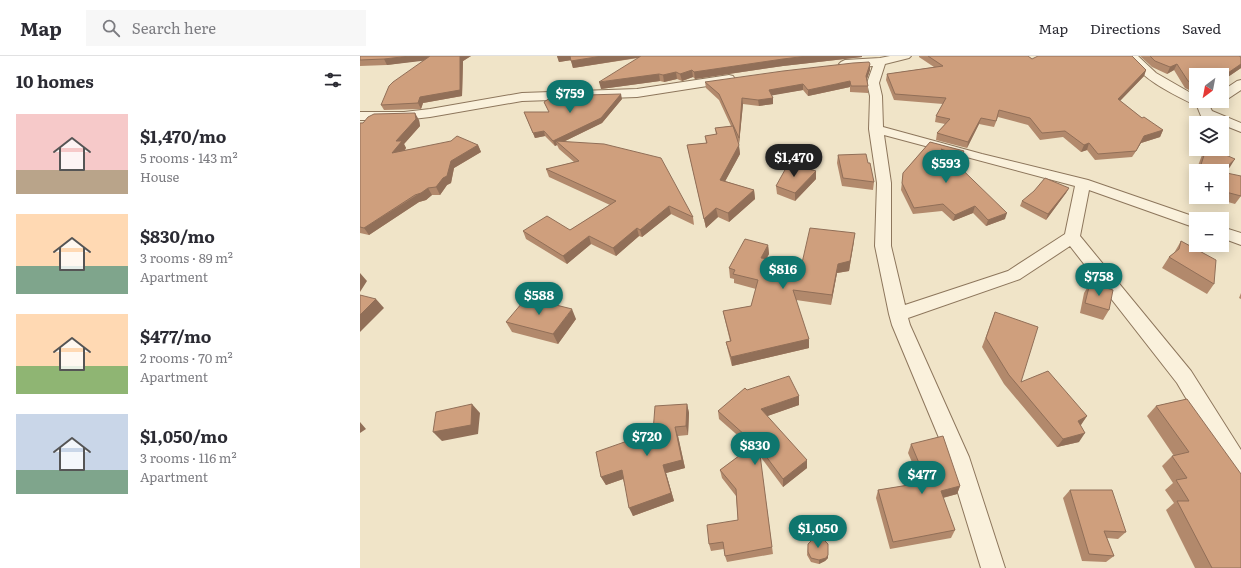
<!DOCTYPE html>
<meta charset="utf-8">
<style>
body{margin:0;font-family:Literata,serif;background:#f7f7f7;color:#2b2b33;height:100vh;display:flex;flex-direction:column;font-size:15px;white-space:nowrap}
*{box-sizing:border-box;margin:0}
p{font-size:13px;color:#7c7c81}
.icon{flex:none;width:22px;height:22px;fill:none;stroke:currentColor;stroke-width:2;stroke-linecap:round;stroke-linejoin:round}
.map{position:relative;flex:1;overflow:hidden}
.sheet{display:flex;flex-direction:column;background:#fff;width:360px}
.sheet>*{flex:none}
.needle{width:26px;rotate:212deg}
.controls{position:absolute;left:829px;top:12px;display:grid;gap:8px}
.controls a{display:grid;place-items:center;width:40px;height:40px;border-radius:0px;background:#fff;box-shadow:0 2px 10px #0003;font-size:20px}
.price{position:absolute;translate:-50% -34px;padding:0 9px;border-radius:14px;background:#0f766e;color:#fff;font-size:13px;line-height:26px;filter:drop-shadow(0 1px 2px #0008)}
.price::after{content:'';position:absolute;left:50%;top:24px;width:12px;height:9px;margin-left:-6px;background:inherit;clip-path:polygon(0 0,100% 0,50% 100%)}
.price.selected{background:#222;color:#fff}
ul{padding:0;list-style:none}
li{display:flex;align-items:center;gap:12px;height:100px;padding:0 16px}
li span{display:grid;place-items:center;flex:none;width:112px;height:80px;border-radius:0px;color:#555}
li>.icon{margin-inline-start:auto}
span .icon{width:48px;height:48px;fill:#fffc;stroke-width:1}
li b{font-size:17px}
h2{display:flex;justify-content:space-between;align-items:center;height:48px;padding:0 16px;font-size:17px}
header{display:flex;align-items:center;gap:24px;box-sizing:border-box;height:56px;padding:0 20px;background:#fff;border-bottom:1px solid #e1e1e2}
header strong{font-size:19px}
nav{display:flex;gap:22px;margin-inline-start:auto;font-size:14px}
.search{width:280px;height:36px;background:#f7f7f7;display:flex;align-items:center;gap:10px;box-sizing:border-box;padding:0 14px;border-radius:0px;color:#7c7c81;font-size:15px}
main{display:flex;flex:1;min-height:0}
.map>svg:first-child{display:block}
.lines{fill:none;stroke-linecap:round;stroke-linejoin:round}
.minor-casing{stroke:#8d765c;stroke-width:2}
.minor{fill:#faf1dc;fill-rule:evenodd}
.wall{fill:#b2896c}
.shaded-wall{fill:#916f58}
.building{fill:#cf9f7d;stroke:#916f58}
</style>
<header>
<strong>Map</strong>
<div class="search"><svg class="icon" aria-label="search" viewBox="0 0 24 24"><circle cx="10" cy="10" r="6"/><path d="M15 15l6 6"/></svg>Search here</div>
<nav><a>Map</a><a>Directions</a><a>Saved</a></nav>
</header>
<main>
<section class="sheet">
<h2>10 homes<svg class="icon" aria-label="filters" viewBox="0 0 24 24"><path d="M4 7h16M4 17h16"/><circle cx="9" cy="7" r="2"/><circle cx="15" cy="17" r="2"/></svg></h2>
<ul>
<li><span style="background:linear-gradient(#f6c9c9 70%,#b9a48a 0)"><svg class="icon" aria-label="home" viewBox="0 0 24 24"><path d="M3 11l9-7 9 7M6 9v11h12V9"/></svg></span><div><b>$1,470/mo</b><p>5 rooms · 143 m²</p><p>House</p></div></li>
<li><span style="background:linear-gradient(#ffd9b3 65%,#7fa58c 0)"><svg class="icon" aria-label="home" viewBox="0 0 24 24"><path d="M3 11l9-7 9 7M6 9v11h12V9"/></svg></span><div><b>$830/mo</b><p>3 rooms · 89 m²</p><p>Apartment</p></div></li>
<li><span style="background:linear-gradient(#ffd9b3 65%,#8fb573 0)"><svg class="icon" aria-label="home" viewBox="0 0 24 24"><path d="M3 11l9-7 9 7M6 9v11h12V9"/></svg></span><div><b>$477/mo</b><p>2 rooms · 70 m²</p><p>Apartment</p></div></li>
<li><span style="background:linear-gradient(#c9d6e8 70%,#7fa58c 0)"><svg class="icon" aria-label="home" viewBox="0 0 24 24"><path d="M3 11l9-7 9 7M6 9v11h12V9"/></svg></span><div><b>$1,050/mo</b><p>3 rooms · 116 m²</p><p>Apartment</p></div></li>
</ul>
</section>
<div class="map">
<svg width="881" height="512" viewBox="0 0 881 512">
<rect width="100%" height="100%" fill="#f0e4c8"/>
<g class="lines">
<defs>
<path id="minor" d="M530,0H551L549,2L525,8L519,27L522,40L523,71L622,98L728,124L841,163H836V172L729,134L720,180L831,315L881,394V424L873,421L817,327L710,190L660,223L548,262L550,269L609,401L645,512H621L587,401L532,269L529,258L515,190L517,127L509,73L510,40L507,27L513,10L485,12L481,10L479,8L481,6L485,4L520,2ZM524,79L715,130L705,178L648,215L545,249L531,190V127Z
M766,0H778L796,17L836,40V45H847L852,55L881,67V76L841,60L837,50C811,37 784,25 766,0Z
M369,19L373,20L375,23L373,26L277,41L162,45L70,61L44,64H0V56H44L70,53L162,37L277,33Z
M881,24V34L866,44L862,45V35L877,25Z
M862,171L881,177V189L862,182Z"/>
</defs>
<use href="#minor" class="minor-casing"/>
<use href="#minor" class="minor"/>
</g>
<path class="wall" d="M0,0H111L103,5L102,40L63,47L61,53L24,54L21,49L64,4L27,9L0,10Z
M197,0H502V1L423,10L335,23L333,21L322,25L317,23L304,26L300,25L241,33L278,2L213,12L211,4L199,6Z
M559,0H668L672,3L775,4L786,14L784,20L760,45L782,62L803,74L800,81L781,87L772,101L735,104L727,94L721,96L703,81L680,84L668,69L638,61L634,71L619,68L607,92L576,84L577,77L585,68L575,66L576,60L583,48L534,44L526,24L527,18L574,11L559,1Z
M780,0H879L881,1V12L862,25V19H836V37H835L825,32L814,14L807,18L792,11Z
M510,8V14L507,23L508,30V37L490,36V31L448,40L443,34L411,39L413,42V48L399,50L383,48L379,88L378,85L380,98L365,125L394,134L395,143L369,166L358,161L346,172L327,89L346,87L345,80L356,79L355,72L371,70L359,44L346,32L345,26Z
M262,43L242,67L203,86L333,161L334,169L311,158L282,181L279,180L256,200L231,188L207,208L166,183L163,175L210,174L250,149L189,121L186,113L214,106L199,93L197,89L195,90L185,80L175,82L164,56H189L184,46Z
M59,64L60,70L44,88L46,92L45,94L118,89L121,96L94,112L91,127L87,129L80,139H72L66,144L59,146L9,179L0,177V67Z
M570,86L604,95L602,101L599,107L592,104L645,163L626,170L613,157L593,165L582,155L553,158L541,134L543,117Z
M846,93H852L870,111L864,116L881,140L875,148L850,141H862V115H836L842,99Z
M478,99L508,107L514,126L513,134L482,130L477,107Z
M836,116V137L829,136Z
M456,123L435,145L417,138L416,130Z
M709,132L706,137L686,164L660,150L662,145Z
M821,185L854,228L847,238L802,212L809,201L814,197Z
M494,186L489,215L477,217L471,249L436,244L449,292L372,310L368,295L366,286L370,285L365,264L363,255L391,250L396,233L374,227V223L370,222L369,212L408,189L409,198L406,203L442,207Z
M730,227L749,254L743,264L720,257L724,237Z
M881,237V243L879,242Z
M635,256L661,326L727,360L720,369L719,386L697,391L644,328L622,291Z
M216,263L198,288L152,276L146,266Z
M387,334L439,340V349L407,360L447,412L423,431L400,400L413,498L367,506L365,500L364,493L351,495L349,488L378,464L376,440L362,422L360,414L391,391L359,363L358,355Z
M827,343L881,512H835L806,454L814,447L805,434L813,427L802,410L812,400H814L787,360L796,350Z
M327,348L329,357L328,379L318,380L325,412L306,417L314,445L273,460L263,423L246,429L241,421L293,376Z
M551,388L600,430L597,438L583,442L595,474L591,482L530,493L516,442L518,434L561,427L548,397Z
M710,434L766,476L758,483L747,482L754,500L746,506L722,505L703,442Z
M448,488L468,499V502L465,505L459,508L451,506L447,499Z"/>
<path class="shaded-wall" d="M50,0H76L78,3L27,9L24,3Z
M100,0H111L103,5L102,40L63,47L61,53L58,47L60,41Z
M197,0H211L212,4L199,6Z
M242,0H288L213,12L211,5Z
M447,0H502V1L423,10L335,23L334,16L423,3Z
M510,8V14L506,26V20Z
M817,8L814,14L807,18L810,11Z
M881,8V12L862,25V21Z
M332,14L333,21L322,25L320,18Z
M786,14L784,20L755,50L758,43Z
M316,16L317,23L304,26L303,19Z
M299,18L300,25L241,33L239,26Z
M490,25V31L448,40V34Z
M443,28V34L409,40V34Z
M261,38L262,43L242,67L199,88L196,85L197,89L195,90L193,85Z
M382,42L383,48L379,88V82Z
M413,42V48L399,50L398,44Z
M55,57L59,64L60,70L44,88L46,92L36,104L32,97L36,85Z
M621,62L619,68L607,92L608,86Z
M803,74L800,81L781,87L772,101L784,80Z
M184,75L185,80L175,82L173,77Z
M729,87L727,94L721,96L724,89Z
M118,89L121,96L94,112L91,127L87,129L80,139L76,131L91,105Z
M379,89L380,98L361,133L360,124Z
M604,95L602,101L599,107L601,100Z
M875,103L870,111L862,118V115Z
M456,115V123L435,145V137Z
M68,132L72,139L66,144L59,146L9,179L4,172Z
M709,132L706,137L686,164L688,158Z
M394,134L395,143L369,166L368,157Z
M309,150L311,158L282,181L280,174Z
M615,150L613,157L593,165L595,159Z
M356,152L358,161L346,172L344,163Z
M647,157L645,163L626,170L628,164Z
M277,172L279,180L256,200L253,192Z
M495,177L489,215L477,217L471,249L472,239L478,208Z
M229,180L231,188L207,208L203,200Z
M408,189L409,198L402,211L401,202Z
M0,217L7,225L0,236Z
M16,243L24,252L0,276V259Z
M212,253L216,263L198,288L193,278Z
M449,283V292L372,310L371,301Z
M439,340V349L402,362L401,353Z
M112,348L120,357L118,378L82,385L73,376Z
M327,348L329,357L328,379L326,370Z
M727,360L721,369L711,373L718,365Z
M0,366L6,373L0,377Z
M315,371L318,380L325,412L306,417L314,445L273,460L269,452L303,409Z
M725,377L719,386L697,391L703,383Z
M447,404V412L423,431V423Z
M262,414L266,422L246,429L241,421Z
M600,430L597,438L578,443L581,435Z
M468,499V502L465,505L459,508V504Z"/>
<path class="building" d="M0,0H50L24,3L0,4Z
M70,0H100V34L60,41L58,47L21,49L29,30L33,26Z
M210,0H242L211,5Z
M281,0H447L423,3L334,16L332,14L320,18L316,16L303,19L299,18L239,26Z
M568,0H668L672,3L678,0H772L786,14L758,43L782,62L784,61L803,74L784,80L776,95L738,98L729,87L724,89L705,75L682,77L670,62L639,54L636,65L621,62L608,86L577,77L590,63L576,60L586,42L535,38L527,18L583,10Z
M790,0H879L881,1V8L862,21V19H836V30L828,25L817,8L810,11L795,5Z
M509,6L510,8L506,20L508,30H491L490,25L448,34L443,28L409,34L413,42L398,44L382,42L379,82L359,38L345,26L423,15L493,7Z
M261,38L241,62L193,85L184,75L173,77L164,56H189L184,46L193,40Z
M55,57L56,63L36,85H42L32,97L91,85L97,80L118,89L91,105L87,120L83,122L76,131L68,132L61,137L55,139L4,172L0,171V67H3L8,61L14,58Z
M373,70L379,89L360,124L394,134L368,157L356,152L344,163L327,89L347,87L345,80L357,78L355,72Z
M196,85L244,88L301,102L333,161L309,150L280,174L277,172L253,192L229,180L203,200L163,175L187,160L210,174L256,145L186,113L219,105Z
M570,86L604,95L601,100L581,93L647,157L628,164L615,150L595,159L583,148L554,152L542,127L543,117Z
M846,93H852L875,103L862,115H839Z
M506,98L508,107H510L514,126L483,122L478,99Z
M430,108L456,115L435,137L416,130L426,112Z
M862,116L881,120V140L862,135Z
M685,122L709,132L688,158L662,145L674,135Z
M836,122V128H834Z
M450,172L495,177L490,205L478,208L472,239L433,234L449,283L371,301L366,286L371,285L363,255L391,250L398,224L373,218L375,214L369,212L385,183L408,189L401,202L442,207Z
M821,185L856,204L854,228L809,201L819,193Z
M730,227L753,234L749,254L725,247Z
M0,239L16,243L0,259Z
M168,242L212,253L193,278L146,266L162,247Z
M635,256L678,271L661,326L688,315L727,360L718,365L725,377L703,383L649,319L626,282Z
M429,320L439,340L401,353L447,404L423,423L399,391L412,491L365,500L363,486L349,488L347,469L378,464L376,433L360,414L395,388L358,355L385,332L387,334Z
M827,343L881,418V512H852L817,445H829L816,424L827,422L812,400L829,396L796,350Z
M112,348L111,369L73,376L76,356Z
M327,348L326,370L315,371L322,404L303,409L311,437L269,452L262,414L241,421L236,396L293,376L295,350Z
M583,380L600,430L581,435L595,474L533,486L518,434L567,426L551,388Z
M710,434H752L766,476L744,475L754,500L729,498Z
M453,483H463L468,488V499L466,502L459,504L451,502L448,496V488Z"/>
</svg>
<div class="controls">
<a><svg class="needle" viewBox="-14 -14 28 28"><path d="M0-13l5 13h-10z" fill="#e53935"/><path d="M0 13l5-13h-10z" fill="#7c7c81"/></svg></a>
<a><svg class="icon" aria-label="layers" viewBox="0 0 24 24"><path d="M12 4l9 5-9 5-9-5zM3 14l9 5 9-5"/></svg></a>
<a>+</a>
<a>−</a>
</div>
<b class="price" style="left:210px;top:58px">$759</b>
<b class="price selected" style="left:434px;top:122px">$1,470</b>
<b class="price" style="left:586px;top:128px">$593</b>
<b class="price" style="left:423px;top:234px">$816</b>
<b class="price" style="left:739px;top:241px">$758</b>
<b class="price" style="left:179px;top:260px">$588</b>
<b class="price" style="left:287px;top:401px">$720</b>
<b class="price" style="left:395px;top:410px">$830</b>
<b class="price" style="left:562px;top:439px">$477</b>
<b class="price" style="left:458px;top:493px">$1,050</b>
</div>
</main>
